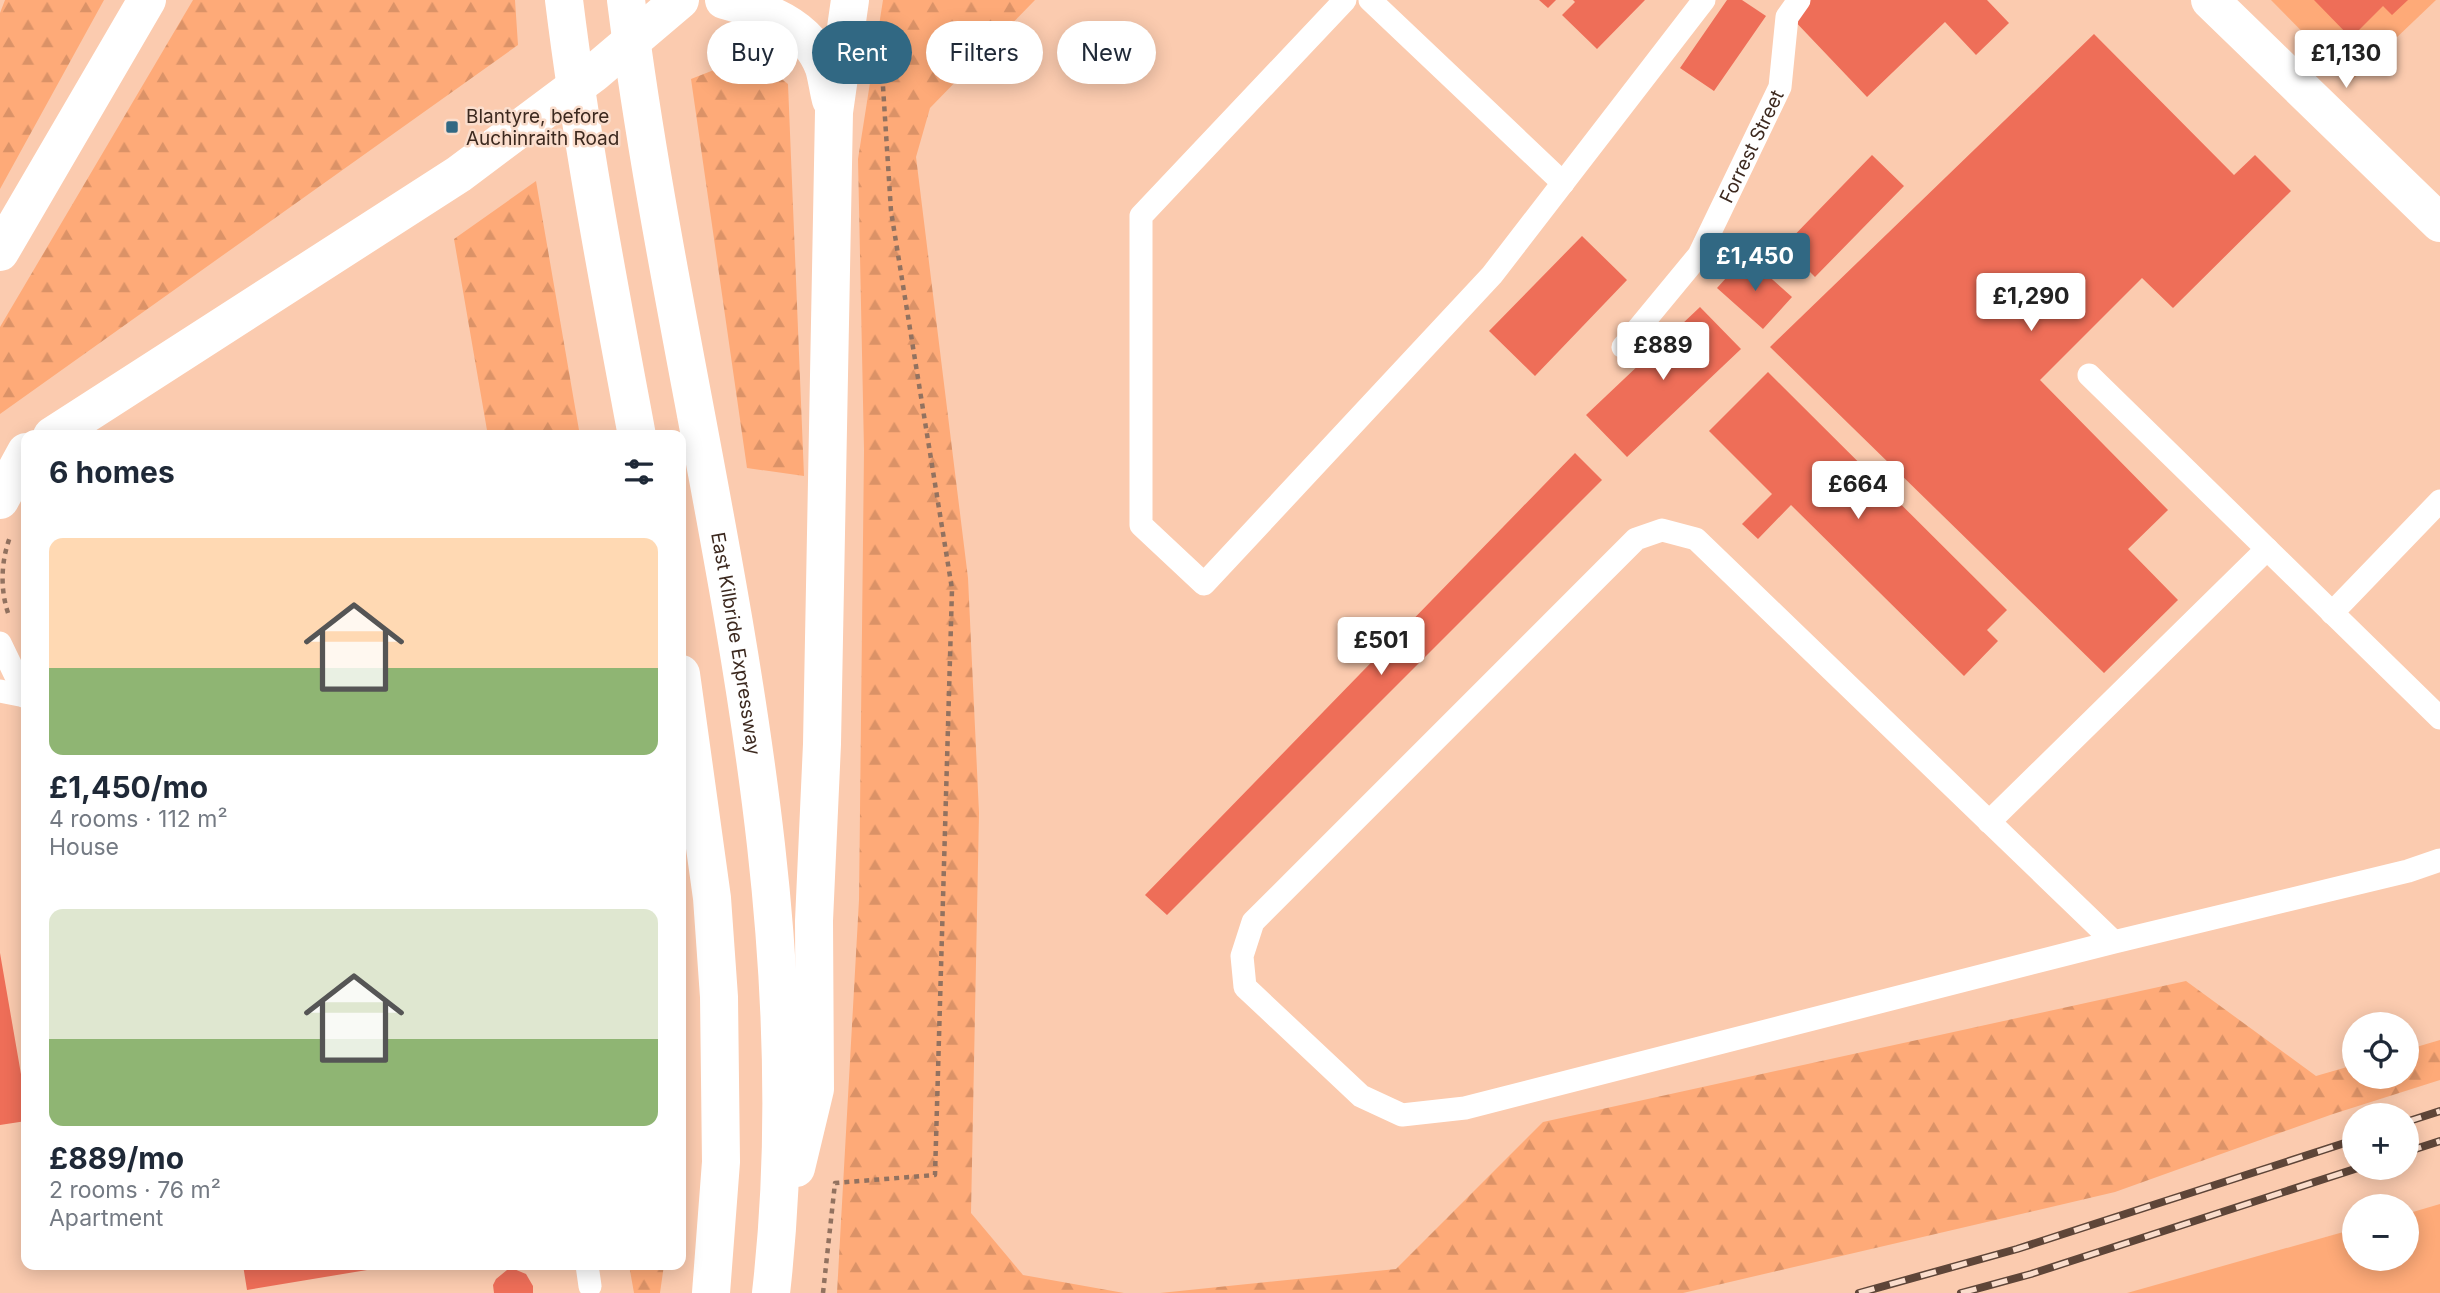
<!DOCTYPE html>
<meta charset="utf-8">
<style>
body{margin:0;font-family:Inter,sans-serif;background:#f2f2f3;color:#1f2937;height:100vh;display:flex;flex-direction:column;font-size:26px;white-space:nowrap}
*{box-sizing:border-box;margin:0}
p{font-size:23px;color:#747a83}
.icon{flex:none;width:38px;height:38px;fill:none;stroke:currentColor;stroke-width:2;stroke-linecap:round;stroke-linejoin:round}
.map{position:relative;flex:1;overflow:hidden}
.drawer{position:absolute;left:21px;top:430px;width:665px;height:840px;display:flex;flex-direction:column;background:#fff;border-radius:14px;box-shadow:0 4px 18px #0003}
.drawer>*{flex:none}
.top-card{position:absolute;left:707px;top:21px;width:665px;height:63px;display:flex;gap:14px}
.controls{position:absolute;left:2342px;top:1012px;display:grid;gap:14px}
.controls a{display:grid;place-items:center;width:77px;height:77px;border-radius:50%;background:#fff;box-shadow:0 4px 18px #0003;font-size:35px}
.price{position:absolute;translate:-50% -60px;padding:0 16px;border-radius:7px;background:#fff;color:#222;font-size:23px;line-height:46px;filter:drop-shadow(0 2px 4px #0008)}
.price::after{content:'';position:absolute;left:50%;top:42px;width:21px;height:16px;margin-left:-10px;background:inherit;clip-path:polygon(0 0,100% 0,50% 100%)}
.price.active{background:#316883;color:#fff}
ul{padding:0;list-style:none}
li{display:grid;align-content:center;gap:14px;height:371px;padding:0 28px}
li span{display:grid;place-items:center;height:217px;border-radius:14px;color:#555}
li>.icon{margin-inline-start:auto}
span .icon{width:126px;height:126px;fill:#fffc;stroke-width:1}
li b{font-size:30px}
h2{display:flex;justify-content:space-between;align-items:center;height:84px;padding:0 28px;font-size:30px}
.pill{padding:0 24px;border-radius:32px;background:#fff;box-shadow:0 4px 18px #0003;font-size:24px;line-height:63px}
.pill.active{background:#316883;color:#fff}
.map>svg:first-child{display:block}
.green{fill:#feaa78}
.forest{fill:url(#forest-firs)}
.building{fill:#ee6e58}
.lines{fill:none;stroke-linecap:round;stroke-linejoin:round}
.path{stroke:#927260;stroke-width:4.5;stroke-dasharray:5 5;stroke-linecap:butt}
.service{stroke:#fff;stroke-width:23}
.minor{stroke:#fff;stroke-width:38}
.primary{stroke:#fff;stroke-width:38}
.trunk{stroke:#fff;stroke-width:38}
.rail-casing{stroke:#5e4538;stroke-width:8}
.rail{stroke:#faddcc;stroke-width:5;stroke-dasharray:16;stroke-linecap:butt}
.poi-dot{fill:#316883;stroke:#faddcc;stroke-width:2.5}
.labels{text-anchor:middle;stroke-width:5;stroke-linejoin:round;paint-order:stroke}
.poi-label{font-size:19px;fill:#3c291f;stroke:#faddcc;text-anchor:start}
.street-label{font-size:19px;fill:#3c291f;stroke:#faddcc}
</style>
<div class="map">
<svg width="2440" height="1293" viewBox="0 0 2440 1293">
<defs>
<pattern id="forest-firs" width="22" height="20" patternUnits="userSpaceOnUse" patternTransform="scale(1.75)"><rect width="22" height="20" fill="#feaa78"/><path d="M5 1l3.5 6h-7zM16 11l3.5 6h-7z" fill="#db9267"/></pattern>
</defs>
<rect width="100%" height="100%" fill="#fbcbaf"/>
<path class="green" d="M2271,0H2436L2351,81Z
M2440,1204V1293H2127L2354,1229V1258H2406V1214Z"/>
<path class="forest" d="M5,0H104L0,189V13Z
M193,0H515L518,45L0,414V327Z
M883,0H1035L930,108L916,157L968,578L979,813L971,1213L1023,1275L1124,1293H837L859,900L864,450L858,159Z
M752,55L788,84L804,476L747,468L691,79Z
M536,181L580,436H488L454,239Z
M2186,981L2316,1076L2354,1065V1076H2406V1050L2440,1040V1080L2333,1114L2115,1192L1683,1293H1160L1396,1269L1543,1122Z
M629,1265H664L660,1293H634Z"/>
<path class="building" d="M1539,0H1556L1548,8Z
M1573,0H1645L1597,49L1562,15L1575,2Z
M1727,0H1742L1766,16L1714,91L1680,68Z
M1805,0H1987L2009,23L1976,55L1945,22L1867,97L1789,15Z
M2314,0H2408L2392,15L2383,6L2351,38Z
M2094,34L2234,175L2255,155L2291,191L2173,308L2142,278L2040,380L2168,510L2128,549L2178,600L2104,673L1770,347Z
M1872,155L1904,186L1815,277L1784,246Z
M1582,236L1627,280L1535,376L1489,331Z
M1746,256L1792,297L1763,329L1717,288Z
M1700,307L1741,349L1627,457L1586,415Z
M1768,372L2007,610L1987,630L1998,641L1964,676L1791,505L1758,539L1742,524L1772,494L1709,431Z
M1575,453L1602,480L1167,915L1145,895Z
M0,953L26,1103V1121L0,1125Z
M243,1265H385V1267L247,1290Z
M514,1269L526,1274L533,1286V1293H494L493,1285L496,1279L507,1270Z"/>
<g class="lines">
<path class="path" d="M8,613C0,589 1,561 10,537
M823,1293L835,1183L935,1175L952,589L891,211L882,71"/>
<g class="service">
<path d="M1345,0L1141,216V525L1204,584L1492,275L1704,0"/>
<path d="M1370,0L1563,183"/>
<path id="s1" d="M1623,347L1699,255L1780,87L1787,17L1799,0"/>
<path d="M2089,375L2440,718"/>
<path d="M2332,613L2440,501"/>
<path d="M0,643L26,697"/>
<path d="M0,691L25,696"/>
<path d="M1989,822L2267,549"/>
<path d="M2114,942L1696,539L1662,530L1636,539L1253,922L1242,956L1245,987L1361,1096L1402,1115L1465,1108L2114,942L2408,871L2440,860"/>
<path d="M587,1265L590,1286"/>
</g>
<path class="minor" d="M2210,0L2440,223"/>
<path class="primary" d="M52,436L459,174L594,73L680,0
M0,500L26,452"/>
<g class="trunk">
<path d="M564,0C582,146 610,291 637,436"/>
<path id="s2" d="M626,0C680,428 821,859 771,1293"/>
<path d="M724,0C764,11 808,24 824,68C827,78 828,89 831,100"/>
<path d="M0,252L147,0"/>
<path d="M681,674L712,898L719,997L721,1162L711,1293"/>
<path d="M796,1168L815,1089L814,921L822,744L834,112L850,0"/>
</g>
<defs>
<path id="rail" d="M2406,1122L2440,1111
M2406,1152L2440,1141
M1859,1293L2017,1249L2354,1140
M1961,1293L2031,1274L2361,1167"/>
</defs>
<use href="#rail" class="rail-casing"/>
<use href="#rail" class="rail"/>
</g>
<rect class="poi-dot" x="445" y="120" width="14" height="14" rx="3.5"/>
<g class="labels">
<g class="poi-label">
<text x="466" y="123">Blantyre, before<tspan x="466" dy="22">Auchinraith Road</tspan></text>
</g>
<g class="street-label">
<text dy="7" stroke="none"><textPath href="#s1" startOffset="240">Forrest Street</textPath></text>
<text dy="7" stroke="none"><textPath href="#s2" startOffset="653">East Kilbride Expressway</textPath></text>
</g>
</g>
</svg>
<div class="controls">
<a><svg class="icon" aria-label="locate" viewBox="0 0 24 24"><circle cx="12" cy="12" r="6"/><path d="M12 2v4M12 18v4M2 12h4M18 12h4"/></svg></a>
<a>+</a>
<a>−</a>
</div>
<b class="price" style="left:2346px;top:90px">£1,130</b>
<b class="price active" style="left:1755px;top:293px">£1,450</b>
<b class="price" style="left:2031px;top:333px">£1,290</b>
<b class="price" style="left:1663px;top:382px">£889</b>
<b class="price" style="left:1858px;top:521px">£664</b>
<b class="price" style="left:1381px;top:677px">£501</b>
<div class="top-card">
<a class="pill">Buy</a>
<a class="pill active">Rent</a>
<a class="pill">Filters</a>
<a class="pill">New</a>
</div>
<section class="drawer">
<h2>6 homes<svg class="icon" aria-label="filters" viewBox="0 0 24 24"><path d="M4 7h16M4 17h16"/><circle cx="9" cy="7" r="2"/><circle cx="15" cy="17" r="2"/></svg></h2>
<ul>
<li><span style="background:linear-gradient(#ffd9b3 60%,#8fb573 0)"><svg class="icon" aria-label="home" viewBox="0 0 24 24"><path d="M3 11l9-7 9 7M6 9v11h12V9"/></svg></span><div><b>£1,450/mo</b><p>4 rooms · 112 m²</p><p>House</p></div></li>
<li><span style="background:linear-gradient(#dfe7d0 60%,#8fb573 0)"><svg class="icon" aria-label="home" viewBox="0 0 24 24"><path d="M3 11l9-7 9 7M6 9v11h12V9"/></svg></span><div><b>£889/mo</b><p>2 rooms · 76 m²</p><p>Apartment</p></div></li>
</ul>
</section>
</div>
